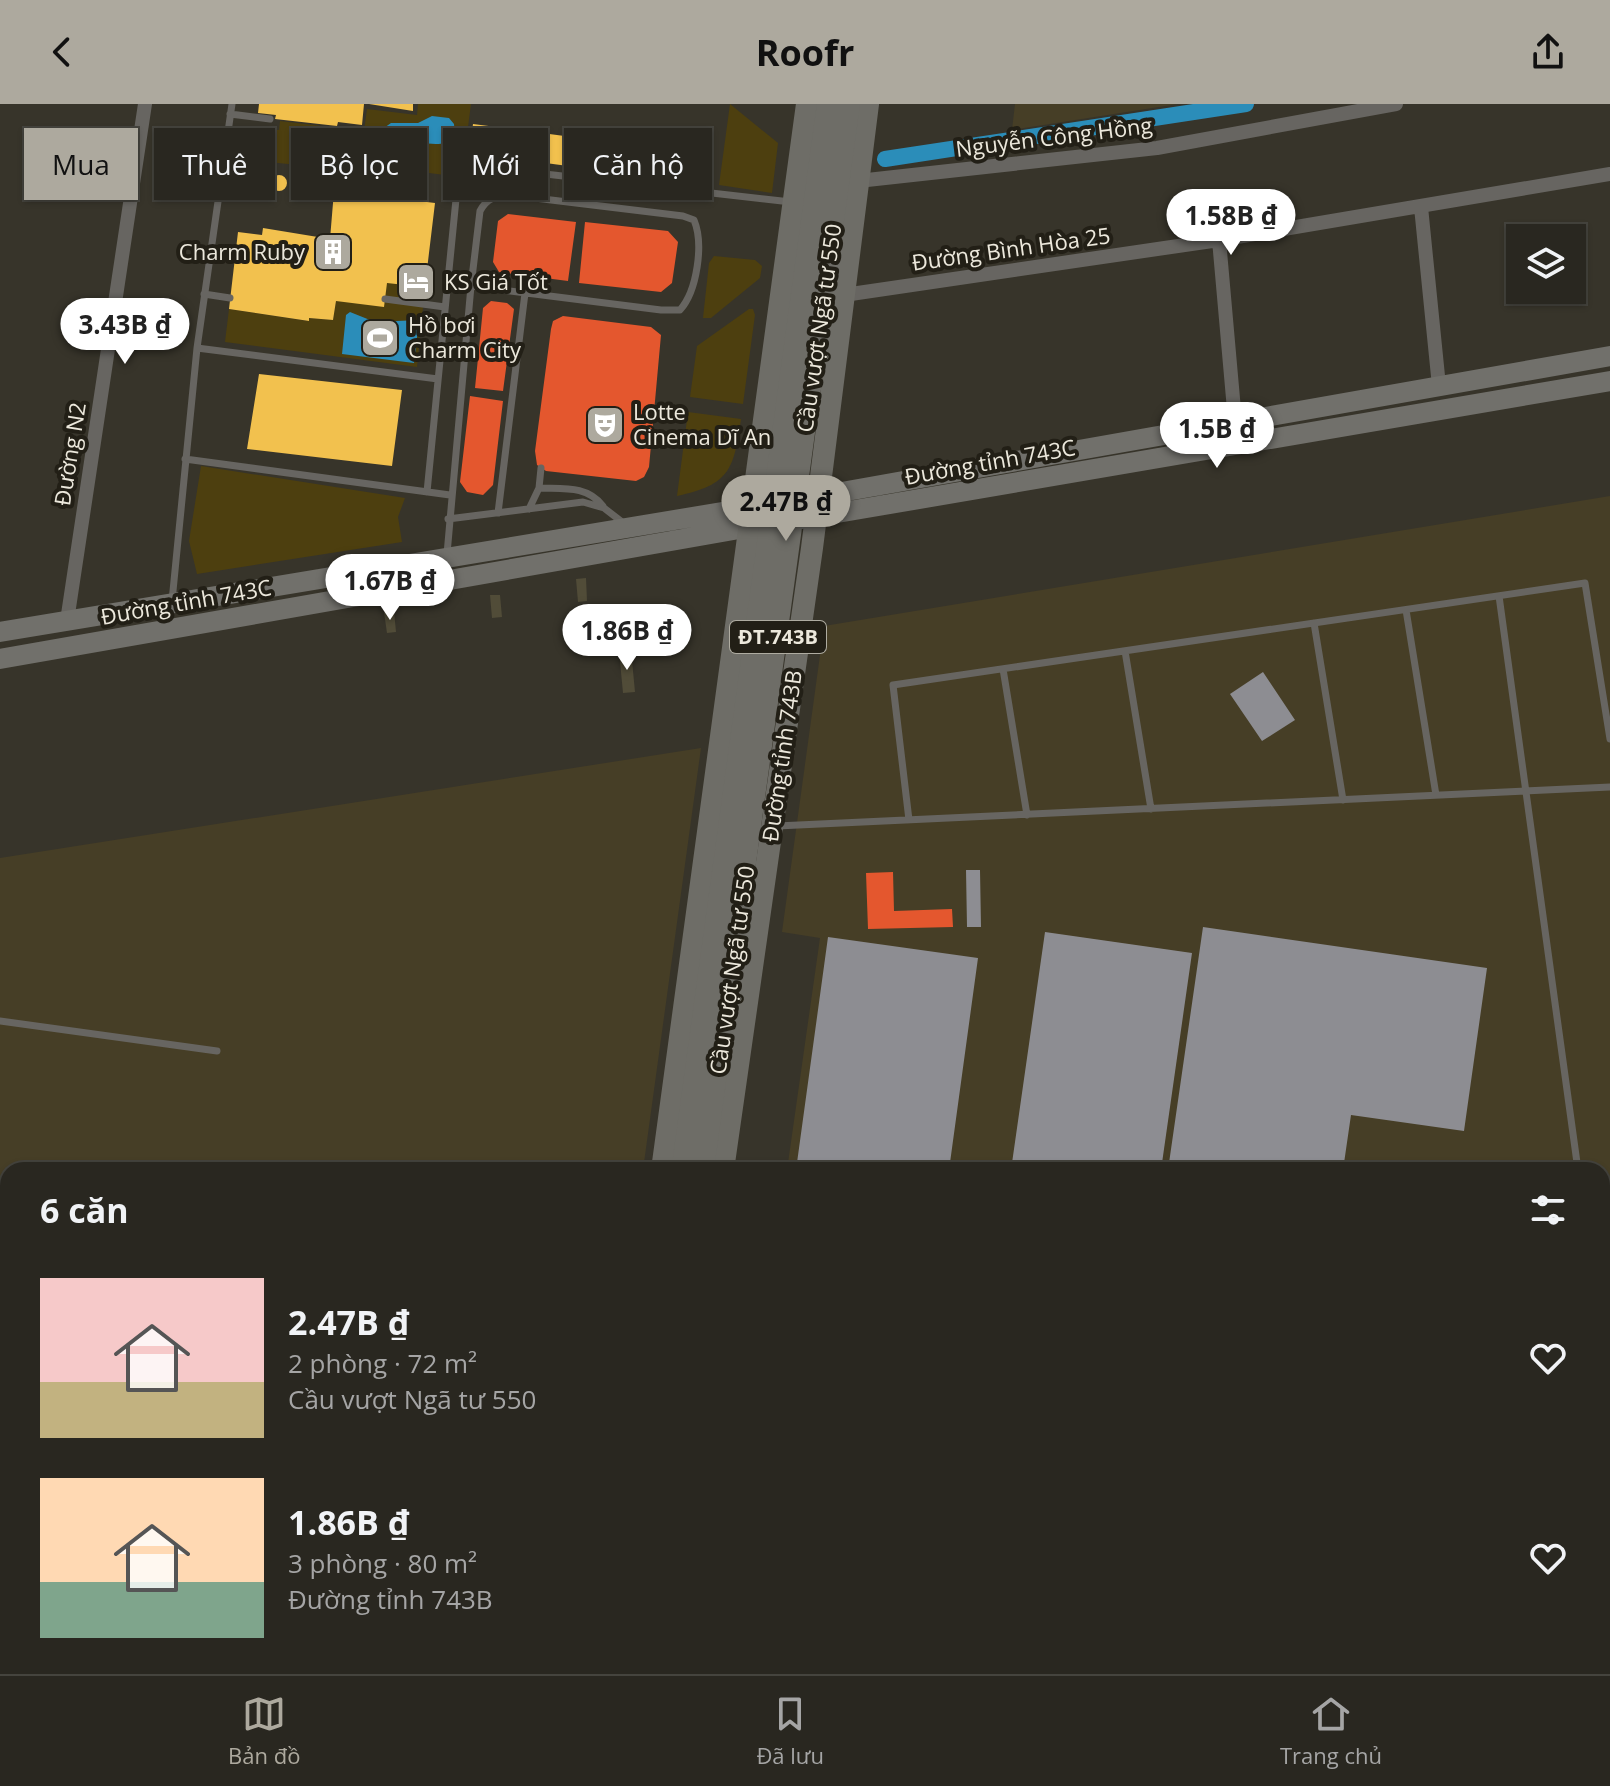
<!DOCTYPE html>
<html lang="vi">
<meta charset="utf-8">
<style>
body{margin:0;font-family:"Open Sans",sans-serif;background:#35332d;color:#f1f3f6;height:100vh;display:flex;flex-direction:column;font-size:30px;white-space:nowrap}
*{box-sizing:border-box;margin:0}
p{font-size:26px;color:#a5a5a5}
.icon{flex:none;width:44px;height:44px;fill:none;stroke:currentColor;stroke-width:2;stroke-linecap:round;stroke-linejoin:round}
.map{position:relative;flex:1;overflow:hidden}
.panel{position:absolute;left:0px;top:1058px;width:1610px;height:512px;display:flex;flex-direction:column;background:#292720;border-radius:24px 24px 0 0;box-shadow:0 2px 6px #0004,0 0 0 2px #45443e}
.panel>*{flex:none}
.hud{position:absolute;left:24px;top:24px;width:800px;height:72px;display:flex;gap:16px}
.controls{position:absolute;left:1506px;top:120px;display:grid;gap:16px}
.controls a{display:grid;place-items:center;width:80px;height:80px;border-radius:0px;background:#292720;box-shadow:0 2px 6px #0004,0 0 0 2px #45443e;font-size:40px}
.price{position:absolute;translate:-50% -68px;padding:0 18px;border-radius:28px;background:#fff;color:#222;font-size:26px;line-height:52px;filter:drop-shadow(0 2px 4px #0008)}
.price::after{content:'';position:absolute;left:50%;top:48px;width:24px;height:18px;margin-left:-12px;background:inherit;clip-path:polygon(0 0,100% 0,50% 100%)}
.price.selected{background:#ada99e;color:#111}
ul{padding:0;list-style:none}
li{display:flex;align-items:center;gap:24px;height:200px;padding:0 40px}
li span{display:grid;place-items:center;flex:none;width:224px;height:160px;border-radius:0px;color:#555}
li>.icon{margin-inline-start:auto}
span .icon{width:96px;height:96px;fill:#fffc;stroke-width:1}
li b{font-size:34px}
h2{display:flex;justify-content:space-between;align-items:center;height:96px;padding:0 40px;font-size:34px}
.pill{padding:0 28px;border-radius:0px;background:#292720;box-shadow:0 2px 6px #0004,0 0 0 2px #45443e;font-size:28px;line-height:72px}
.pill.selected{background:#ada99e;color:#111}
header{display:flex;justify-content:space-between;align-items:center;height:104px;padding:0 40px;background:#ada99e;color:#111;font-size:36px;font-weight:700}
.tabs{display:flex;justify-content:space-around;align-items:center;height:112px;border-top:2px solid #45443e;background:#292720;font-size:22px;color:#a5a5a5}
.tabs a{display:grid;justify-items:center;gap:4px}
.tabs .selected{color:#ada99e}
.map>svg:first-child{display:block}
.built{fill:#463e26}
.green{fill:#4d3f0f}
.water{fill:#2b8db9}
.homes{fill:#f2c14e}
.shops{fill:#e4572e}
.industry{fill:#8d8d92}
.lines{fill:none;stroke-linecap:round;stroke-linejoin:round}
.canal{stroke:#2b8db9;stroke-width:16}
.building{fill:#514c38}
.lane{stroke:#676561;stroke-width:7}
.street{stroke:#676561;stroke-width:14}
.secondary{stroke:#71706b;stroke-width:20}
.primary{stroke:#6e6d67;stroke-width:22}
.primary-bridge{stroke:#6e6d67;stroke-width:22}
.labels{text-anchor:middle;stroke-width:8;stroke-linejoin:round;paint-order:stroke}
.shield{fill:#221f16;stroke:#afaca1;stroke-width:2}
.shield-label{font-size:20px;font-weight:bold;fill:#ece8dc}
.street-label{font-size:22px;fill:#ece8dc;stroke:#221f16}
.poi-label{font-size:22px;fill:#ece8dc;stroke:#221f16;text-anchor:start}
</style>
<header><svg class="icon" aria-label="back" viewBox="0 0 24 24"><path d="M15 5l-7 7 7 7"/></svg>Roofr<svg class="icon" aria-label="share" viewBox="0 0 24 24"><path d="M12 15V3M7 8l5-5 5 5M5 13v7h14v-7"/></svg></header>
<div class="map">
<svg width="1610" height="1570" viewBox="0 0 1610 1570">
<rect width="100%" height="100%" fill="#37342a"/>
<path class="built" d="M1015,0H1178L1012,26Z
M1610,392V1357H1602V1066H787L820,834L782,828L824,522Z
M701,644L643,1066H8V1562H575L574,1570H0V754Z"/>
<path class="green" d="M418,0H471L465,46L458,50L445,71L381,63L379,77L323,71L317,63L239,55C242,28 253,23 279,26L280,17L364,27L367,5L417,11Z
M730,0L778,39L772,89L719,81Z
M714,152L755,156L762,162L760,174L711,214H703L709,159Z
M406,171L426,174L417,263L225,238L229,205L308,217L309,214L333,216L336,197Z
M749,205H753L755,211L743,300L690,293L697,242Z
M688,308L741,315C734,365 730,381 677,392Z
M201,362L405,394L398,413L402,438L197,470L189,437Z"/>
<path class="water" d="M432,12L449,14L454,20L455,32C443,44 433,39 418,39L394,56C385,55 376,50 367,51C350,51 342,73 327,51L329,39L337,32L371,33L391,19H418Z
M350,208L375,218L419,216L414,259L342,250L346,211Z"/>
<path class="homes" d="M259,0H364L362,21L338,18L337,22L275,15L276,11L258,9Z
M369,0H413V7Z
M473,20L572,33L568,62L469,49Z
M271 79a8 8 0 1 1 16 0a8 8 0 1 1-16 0Z
M348,78L420,87L419,97L435,99L426,174L406,171L405,181L387,179L384,203L336,197L333,216L309,214V217L229,205L238,128L262,131L263,124L330,135L334,87L347,88Z
M259,270L402,286L392,362L247,345Z"/>
<path class="shops" d="M508,110L576,118L568,177L499,168L493,158L498,117Z
M585,118L668,127L678,138L672,179L661,188L579,179Z
M491,197L507,199L514,205L503,287L475,284L483,204Z
M563,212L651,223L661,231L649,363L644,373L636,377L546,367L537,361L535,347L551,225L553,217Z
M470,292L503,297L493,381L483,391L467,388L460,378Z
M893,768L894,807L952,805L953,823L868,825L866,769Z
M702,1562H759V1570H701Z"/>
<path class="industry" d="M1263,568L1295,616L1262,637L1230,590Z
M966,766H980L981,823H967Z
M1203,823L1487,864L1464,1027L1351,1011L1343,1066H1168Z
M1045,828L1192,849L1161,1066H1011Z
M828,833L978,854L949,1066H796Z
M1602,1137H1610V1305H1602Z"/>
<g class="lines">
<path class="canal" d="M885,55L1246,0"/>
</g>
<path class="building" d="M586,474L587,497L578,498L576,475Z
M490,491H500L502,513L492,514Z
M394,507L396,528L387,529L384,508Z
M631,546L635,588L623,589L619,547Z
M1602,1518H1610V1541H1602Z
M836,1562H881L880,1570H836Z
M910,1562H924V1570H909Z
M950,1562H1012L1011,1570H953L949,1569Z
M1503,1565L1540,1566L1539,1570H1503Z"/>
<g class="lines">
<path class="lane" d="M230,10L270,15
M510,91L683,112L694,116C704,140 697,187 680,206H661L471,182L480,107C487,94 495,92 510,91Z
M204,190L230,194
M385,195L445,203
M197,244L232,0
M185,355L450,391
M539,384L541,364
M427,388L458,75L464,66L476,62L791,98
M529,405L539,384C563,385 587,381 603,402
M498,409L525,189
M448,415L583,398L604,404L626,421
M447,450L471,182
M1499,492L1578,1066
M172,497L197,244L438,275
M1406,506L1436,691
M1314,519L1343,696
M1125,547L1151,705
M1003,565L1027,711
M909,716L893,581L1585,479L1610,635
M777,722L1610,683
M0,917L217,947
M1602,1118L1610,1117
M0,1144L8,1146
M1602,1347H1610
M4,1450L8,1424
M1602,1499H1610
M797,1570V1562
M933,1570V1562
M1026,1570L1027,1562
M1137,1570L1138,1562
M1261,1570L1262,1562"/>
<path class="street" d="M858,77L1157,44L1396,0
M1421,103L1439,282
M1219,136L1235,317
M844,191L1219,136L1610,70
M67,517L145,0
M0,1194L8,1195"/>
<path class="secondary" d="M802,415L1610,277
M0,528L819,392L1610,252
M0,555L762,421"/>
<path class="primary" d="M662,1066L807,0
M723,1066L812,444L868,0
M602,1570L603,1562
M643,1570L644,1562"/>
<path class="primary-bridge" d="M683,1061L828,0
M703,1065L849,0"/>
</g>
<defs>
<symbol id="building-square" viewBox="-11 -11 22 22"><rect x="-9" y="-9" width="18" height="18" rx="4" fill="#ada99e" stroke="#221f16"/><path d="M-4-6H4V6H1V3H-1V6H-4ZM-2.5-4.3h1.7v1.8h-1.7ZM.8-4.3h1.7v1.8H.8ZM-2.5-1h1.7V.8h-1.7ZM.8-1h1.7V.8H.8Z" fill="#fff"/></symbol>
<symbol id="hotel-square" viewBox="-11 -11 22 22"><rect x="-9" y="-9" width="18" height="18" rx="4" fill="#ada99e" stroke="#221f16"/><path d="M-6-4.5h1.5V1H6V5H4.5V3h-9V5H-6ZM-4 0a1.8 1.8 0 1 1 3.6 0ZM.5 0V-2.5h3Q6-2.5 6 0Z" fill="#fff"/></symbol>
<symbol id="stadium-square" viewBox="-11 -11 22 22"><rect x="-9" y="-9" width="18" height="18" rx="4" fill="#ada99e" stroke="#221f16"/><path d="M0-5a6.5 5 0 1 0 0 10a6.5 5 0 1 0 0-10ZM-3.5-1.8h7v3.6h-7Z" fill="#fff"/></symbol>
<symbol id="theatre-square" viewBox="-11 -11 22 22"><rect x="-9" y="-9" width="18" height="18" rx="4" fill="#ada99e" stroke="#221f16"/><path d="M-5-5.5Q0-4 5-5.5V0Q5 5 0 6Q-5 5-5 0ZM-3.3-2.5H-1v1.5H-3.3ZM1-2.5H3.3v1.5H1ZM-2.8 1Q0 5.5 2.8 1Z" fill="#fff"/></symbol>
</defs>
<g fill-rule="evenodd">
<use href="#building-square" x="311" y="126" width="44" height="44"/>
<use href="#hotel-square" x="394" y="156" width="44" height="44"/>
<use href="#stadium-square" x="358" y="212" width="44" height="44"/>
<use href="#theatre-square" x="583" y="299" width="44" height="44"/>
</g>
<g class="labels">
<rect class="shield" x="730" y="517" width="96" height="32" rx="6"/>
<g class="shield-label">
<text x="778" y="540">ĐT.743B</text>
</g>
<g class="street-label">
<text transform="translate(1054 33) rotate(-7)" y="8">Nguyễn Công Hồng</text>
<text transform="translate(1011 145) rotate(-8)" y="8">Đường Bình Hòa 25</text>
<text transform="translate(819 224) rotate(-82)" y="8">Cầu vượt Ngã tư 550</text>
<text transform="translate(70 350) rotate(-81)" y="8">Đường N2</text>
<text transform="translate(990 358) rotate(-10)" y="8">Đường tỉnh 743C</text>
<text transform="translate(186 498) rotate(-10)" y="8">Đường tỉnh 743C</text>
<text transform="translate(782 652) rotate(-82)" y="8">Đường tỉnh 743B</text>
<text transform="translate(732 866) rotate(-82)" y="8">Cầu vượt Ngã tư 550</text>
</g>
<g class="poi-label">
<text x="305" y="156" text-anchor="end">Charm Ruby</text>
<text x="444" y="186">KS Giá Tốt</text>
<text x="408" y="229">Hồ bơi<tspan x="408" dy="25">Charm City</tspan></text>
<text x="633" y="316">Lotte<tspan x="633" dy="25">Cinema Dĩ An</tspan></text>
</g>
</g>
</svg>
<div class="controls">
<a><svg class="icon" aria-label="layers" viewBox="0 0 24 24"><path d="M12 4l9 5-9 5-9-5zM3 14l9 5 9-5"/></svg></a>
</div>
<b class="price" style="left:1231px;top:153px">1.58B ₫</b>
<b class="price" style="left:125px;top:262px">3.43B ₫</b>
<b class="price" style="left:1217px;top:366px">1.5B ₫</b>
<b class="price selected" style="left:786px;top:439px">2.47B ₫</b>
<b class="price" style="left:390px;top:518px">1.67B ₫</b>
<b class="price" style="left:627px;top:568px">1.86B ₫</b>
<div class="hud">
<a class="pill selected">Mua</a>
<a class="pill">Thuê</a>
<a class="pill">Bộ lọc</a>
<a class="pill">Mới</a>
<a class="pill">Căn hộ</a>
</div>
<section class="panel">
<h2>6 căn<svg class="icon" aria-label="filters" viewBox="0 0 24 24"><path d="M4 7h16M4 17h16"/><circle cx="9" cy="7" r="2"/><circle cx="15" cy="17" r="2"/></svg></h2>
<ul>
<li><span style="background:linear-gradient(#f6c9c9 65%,#c2b280 0)"><svg class="icon" aria-label="home" viewBox="0 0 24 24"><path d="M3 11l9-7 9 7M6 9v11h12V9"/></svg></span><div><b>2.47B ₫</b><p>2 phòng · 72 m²</p><p>Cầu vượt Ngã tư 550</p></div><svg class="icon" aria-label="heart" viewBox="0 0 24 24"><path d="M12 20l-8-8c-3-5 5-10 8-4 3-6 11-1 8 4z"/></svg></li>
<li><span style="background:linear-gradient(#ffd9b3 65%,#7fa58c 0)"><svg class="icon" aria-label="home" viewBox="0 0 24 24"><path d="M3 11l9-7 9 7M6 9v11h12V9"/></svg></span><div><b>1.86B ₫</b><p>3 phòng · 80 m²</p><p>Đường tỉnh 743B</p></div><svg class="icon" aria-label="heart" viewBox="0 0 24 24"><path d="M12 20l-8-8c-3-5 5-10 8-4 3-6 11-1 8 4z"/></svg></li>
</ul>
</section>
</div>
<nav class="tabs">
<a class="selected"><svg class="icon" aria-label="map" viewBox="0 0 24 24"><path d="M3 6l6-2 6 2 6-2v14l-6 2-6-2-6 2zM9 4v14M15 6v14"/></svg>Bản đồ</a>
<a><svg class="icon" aria-label="saved" viewBox="0 0 24 24"><path d="M7 4h10v16l-5-4-5 4z"/></svg>Đã lưu</a>
<a><svg class="icon" aria-label="home" viewBox="0 0 24 24"><path d="M3 11l9-7 9 7M6 9v11h12V9"/></svg>Trang chủ</a>
</nav>
